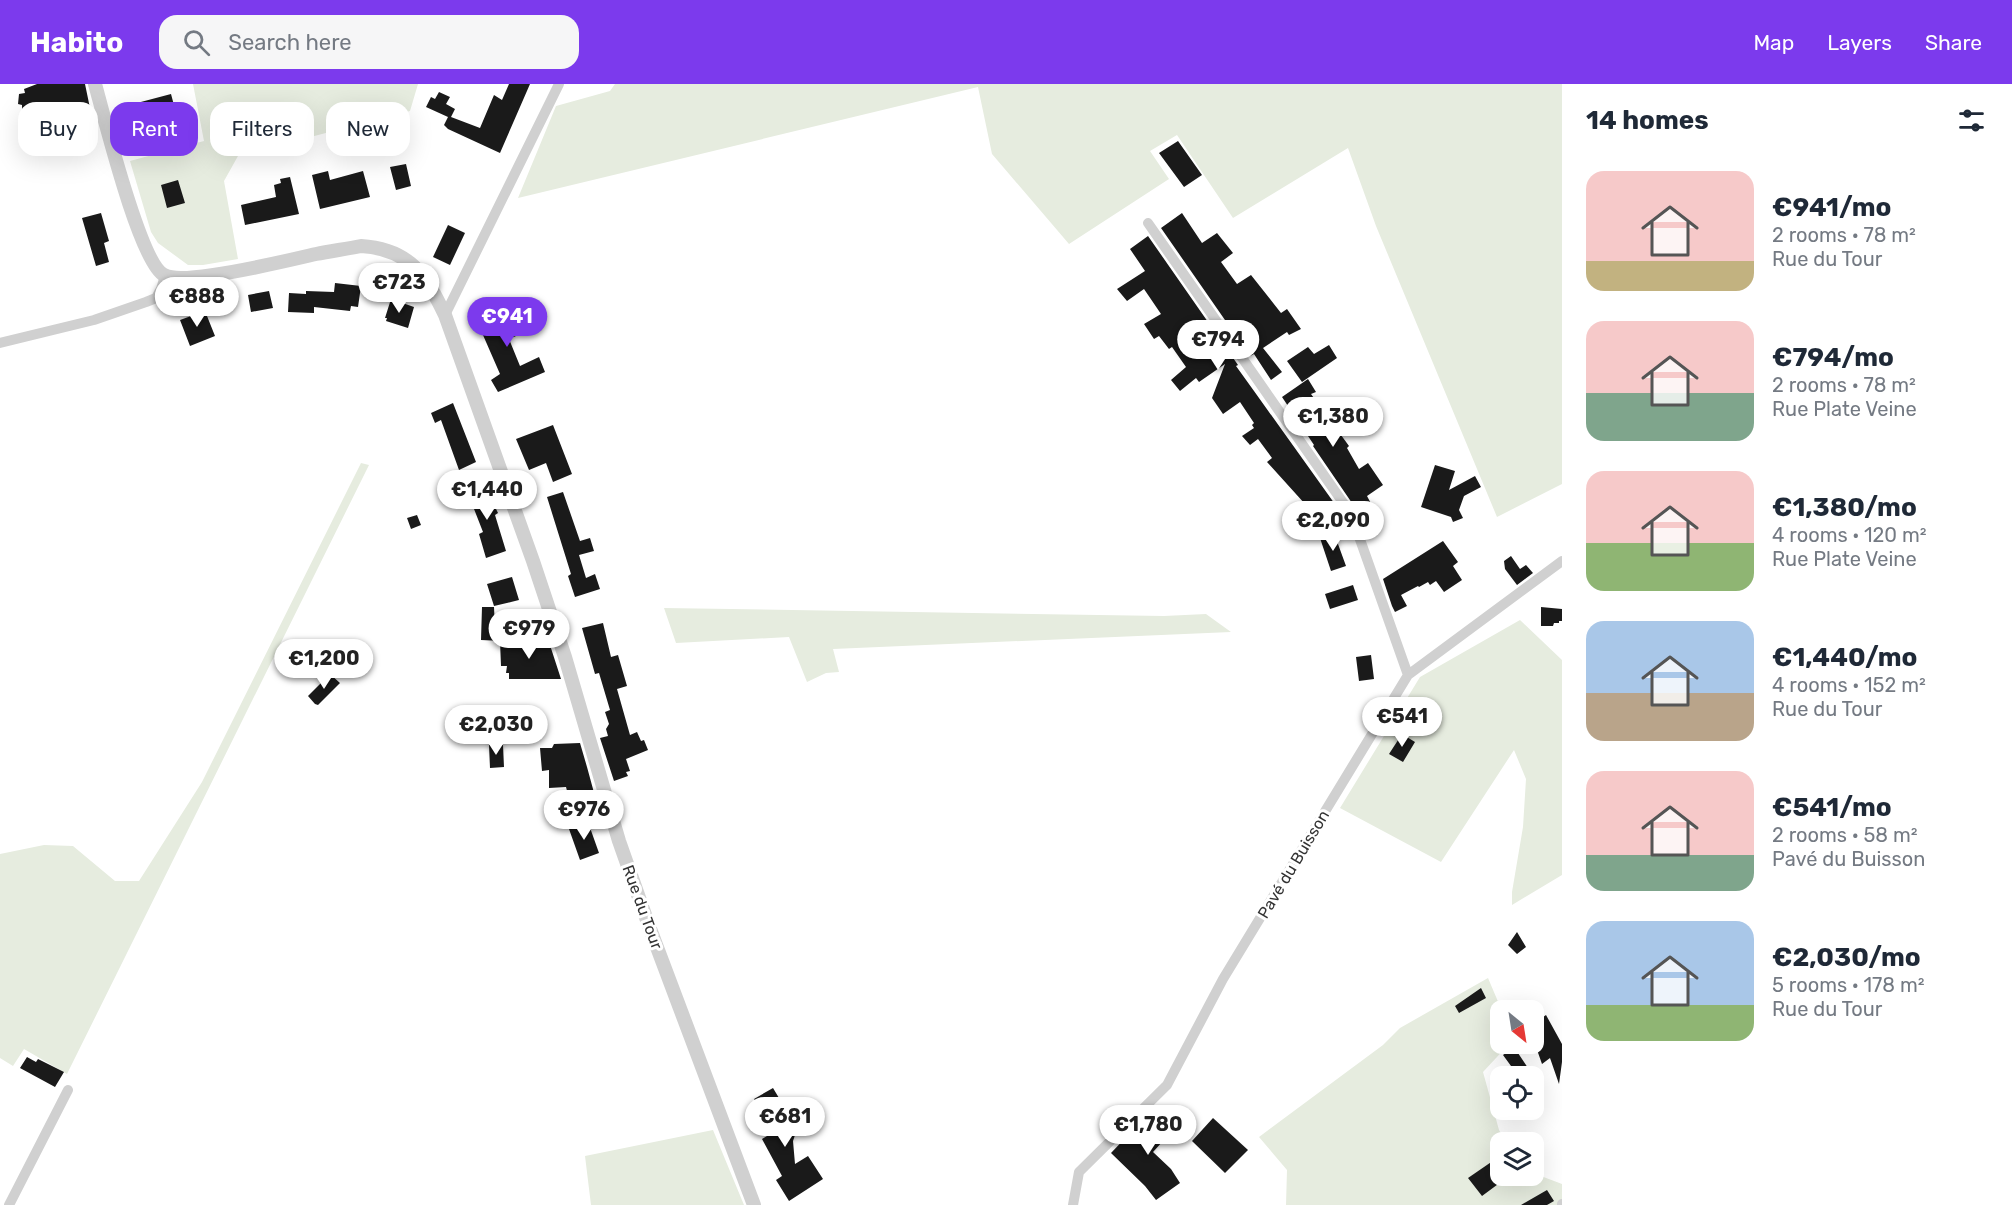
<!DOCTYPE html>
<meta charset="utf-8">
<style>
body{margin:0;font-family:Rubik,sans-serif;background:#f6f6f7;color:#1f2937;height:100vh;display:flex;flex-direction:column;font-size:22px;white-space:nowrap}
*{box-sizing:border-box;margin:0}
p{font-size:20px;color:#747a83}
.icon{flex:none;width:33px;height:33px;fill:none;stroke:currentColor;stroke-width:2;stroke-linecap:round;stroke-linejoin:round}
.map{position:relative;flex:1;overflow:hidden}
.side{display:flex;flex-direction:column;background:#fff;width:450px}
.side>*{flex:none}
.banner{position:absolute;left:18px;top:18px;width:570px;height:54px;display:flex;gap:12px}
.needle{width:39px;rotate:150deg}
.buttons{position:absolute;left:1490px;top:916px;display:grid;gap:12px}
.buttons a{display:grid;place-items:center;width:54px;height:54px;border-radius:12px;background:#fff;box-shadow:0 6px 24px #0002;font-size:30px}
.price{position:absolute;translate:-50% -51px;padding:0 14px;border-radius:21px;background:#fff;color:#222;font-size:20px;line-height:39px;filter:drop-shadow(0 2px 3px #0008)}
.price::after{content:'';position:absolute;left:50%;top:36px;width:18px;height:14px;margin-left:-9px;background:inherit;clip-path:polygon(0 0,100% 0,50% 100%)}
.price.selected{background:#7c3aed;color:#fff}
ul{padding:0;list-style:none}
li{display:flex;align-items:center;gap:18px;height:150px;padding:0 24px}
li span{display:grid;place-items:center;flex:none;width:168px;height:120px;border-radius:18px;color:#555}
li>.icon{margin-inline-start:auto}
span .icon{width:72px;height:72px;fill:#fffc;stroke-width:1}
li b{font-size:26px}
h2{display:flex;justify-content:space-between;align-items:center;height:72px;padding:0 24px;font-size:26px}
.pill{padding:0 21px;border-radius:18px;background:#fff;box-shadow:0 6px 24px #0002;font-size:21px;line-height:54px}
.pill.selected{background:#7c3aed;color:#fff}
header{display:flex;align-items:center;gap:36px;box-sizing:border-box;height:84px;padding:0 30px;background:#7c3aed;color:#fff}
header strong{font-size:28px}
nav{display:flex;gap:33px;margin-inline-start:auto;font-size:21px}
.search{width:420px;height:54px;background:#f6f6f7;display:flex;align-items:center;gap:15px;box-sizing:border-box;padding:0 21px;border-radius:18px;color:#747a83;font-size:22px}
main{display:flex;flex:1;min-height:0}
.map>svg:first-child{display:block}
.green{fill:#e6ecdf}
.building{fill:#1a1a1a}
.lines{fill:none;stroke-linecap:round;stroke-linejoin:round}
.minor{stroke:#d0d0d0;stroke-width:10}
.tertiary{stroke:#d0d0d0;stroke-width:14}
.labels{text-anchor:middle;stroke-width:6;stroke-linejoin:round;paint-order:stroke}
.street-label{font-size:16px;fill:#333;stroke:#fff}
</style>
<header>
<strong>Habito</strong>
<div class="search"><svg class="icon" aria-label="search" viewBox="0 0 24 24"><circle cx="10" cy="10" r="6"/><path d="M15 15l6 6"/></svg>Search here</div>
<nav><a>Map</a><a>Layers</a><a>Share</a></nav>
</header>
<main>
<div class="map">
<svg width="1562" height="1121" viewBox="0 0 1562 1121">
<rect width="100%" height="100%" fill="#fff"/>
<path class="green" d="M193,0H418L410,27L238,72L224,97L238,175L203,181H188L158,159L151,148L130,77L204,57Z
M615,0H1562V400L1497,433L1376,142L1348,64L1233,134L1177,51L1150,67L1169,95L1069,160L992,70L978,3L518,114L556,22L610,7Z
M361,379L369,381L67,990L24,965L13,982L0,974V770L44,761L73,762L115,797H139L202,698Z
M664,524L1164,532L1206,530L1231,548L833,565L839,588L826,589L807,598L789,553L676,559Z
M1520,536L1562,576V791L1512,821V808L1523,743L1526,695L1514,666L1441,778L1340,724L1420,593Z
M1488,894L1502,927H1500V960H1509L1483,988L1499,1046L1507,1059H1500V1092H1533V1089L1562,1100V1121H1286L1287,1086L1259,1053L1383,961L1400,944Z
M713,1046L744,1121H591L585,1072Z"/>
<path class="building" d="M37,0H85L91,29L68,36L66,28L35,34L37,38L22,42V21L18,20L19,10L25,9L24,5Z
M509,0H530L500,69L448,45L444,41L448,33L426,23L431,13L435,15L439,8L450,13L446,20L455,25L451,33L480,44L494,11L502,16Z
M171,10L175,25L165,28L177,64L159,70L158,67L152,69L137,19Z
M1178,57L1202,91L1184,103L1159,69Z
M406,80L411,102L396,106L390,83Z
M328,87L330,96L363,87L370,113L320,125L312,91Z
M290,93L299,130L245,141L241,121L276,113L274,101L281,99L280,95Z
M178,96L185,119L167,124L161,101Z
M101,129L109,157L104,159L109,178L96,182L82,134Z
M1182,129L1202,159L1217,149L1233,169L1221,178L1237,200L1251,191L1281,229L1287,225L1301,245L1289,251L1287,248L1263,264L1282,288L1271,296L1254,270L1250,272L1161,144Z
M448,141L465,149L450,181L433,173Z
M1148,152L1238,281L1236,282L1254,307L1342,430L1328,440L1318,430L1309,417L1305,420L1267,378L1272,374L1258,355L1250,361L1242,352L1254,344L1252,341L1254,339L1240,318L1223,330L1212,314L1225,280L1199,298L1196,294L1180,307L1171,296L1186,283L1172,263L1169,265L1159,252L1154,255L1144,240L1161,230L1144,205L1127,217L1117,205L1145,187L1130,165Z
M335,199L361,202L358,223L351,222L350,227L314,223V229L288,228L289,209L306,210V207L334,208Z
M269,207L273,224L251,228L248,211Z
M391,215L414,223L408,244L386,237L387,234H385Z
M511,220L523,249L509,255L520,282L539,273L545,288L498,308L491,296L500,290L476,235Z
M205,227L215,252L190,262L180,236Z
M1329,261L1337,274L1302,298L1287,277L1308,263L1314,270Z
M1308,295L1316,308L1311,310L1349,362L1347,364L1359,385L1368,379L1383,401L1367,412L1376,429L1367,435L1357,420L1354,422L1313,362L1314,361L1282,313Z
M453,319L476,378L459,386L441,336L435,339L431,329Z
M553,341L572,390L553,398L546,379L529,386L516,355Z
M1435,381L1455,387L1449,406L1475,392L1481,403L1464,412L1459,426L1463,434L1453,438L1451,433L1421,423Z
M484,400L498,429L495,431L506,467L486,474L479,450L483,448L467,407Z
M563,408L580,457L590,454L594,467L579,471L586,494L595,490L600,505L575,513L568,492L571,490L547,413Z
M417,431L421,441L411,445L407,434Z
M1334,449L1346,482L1331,487L1320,454Z
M1443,457L1458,478L1453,482L1462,496L1444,508L1436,497L1430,501L1428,498L1419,503L1418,502L1401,511L1407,522L1395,528L1392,522L1383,495Z
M1511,472L1520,485L1526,481L1533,489L1517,501L1505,485L1504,477Z
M512,493L519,516L494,522L487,500Z
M1353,501L1358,516L1330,525L1325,510Z
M482,523H494L495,544L503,545V557L481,556Z
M1541,523L1562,525V537H1559V539H1554L1553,542H1541Z
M603,539L611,573L618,571L627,602L617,605L630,651L637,648L641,657L644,656L648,666L626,675L630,687L626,688L628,692L614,697L600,654L608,652L606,645L609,640L605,628L610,626L599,589L595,590L582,544Z
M500,557L549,558L561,595H509V589H506L507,582H501Z
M1371,571L1374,595L1359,597L1356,573Z
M330,590L340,599L318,621L315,620L308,612Z
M1402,650L1415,658L1403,678L1389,670Z
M580,659L587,683L599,727H580L577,721L571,722L566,703L549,704V686L542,687L540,664H552L554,660Z
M489,661H503L504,683L490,684Z
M588,738L599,769L580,776L569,745Z
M1517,848L1526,863L1517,870L1508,861Z
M1481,904L1486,914L1459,929L1455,922Z
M1546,931L1562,960V978L1559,1000L1550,974L1542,980L1536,963L1540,961L1539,956L1543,955L1536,938Z
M1514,963L1530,987L1523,993H1519L1503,971Z
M27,973L36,978L38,975L64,988L55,1003L20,984Z
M773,1004L782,1019L781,1020L789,1036L787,1038L795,1051L793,1057L795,1080L808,1072L823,1095L789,1117L776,1096L782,1092L762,1055L772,1049L757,1026L760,1024L754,1015Z
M1152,1026L1173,1046L1153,1068L1171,1085L1180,1099L1156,1116L1145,1102L1111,1069Z
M1213,1034L1248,1066L1225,1089L1192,1057Z
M1500,1072V1092H1509L1482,1112L1468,1094Z
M1547,1106L1554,1117L1547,1121H1521Z"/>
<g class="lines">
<path class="minor" d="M1148,139L1351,430L1408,591
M445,231L559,0
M0,259L94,236L146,218L156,214L161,205L165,192
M9,1121L68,1006
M1073,1121L1079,1088L1167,1001L1223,895L1408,591L1562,477
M1562,1121V1120"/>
<path class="tertiary" d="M95,0C104,32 140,179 164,191C184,202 290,176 316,170C331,167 346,165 361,162C410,165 426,191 445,231L533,477L565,573L619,757L649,842L754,1121"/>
</g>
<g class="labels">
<g class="street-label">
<text transform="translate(1293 780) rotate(-59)" y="6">Pavé du Buisson</text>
<text transform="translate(643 823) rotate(70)" y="6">Rue du Tour</text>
</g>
</g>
</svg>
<div class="buttons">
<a><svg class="needle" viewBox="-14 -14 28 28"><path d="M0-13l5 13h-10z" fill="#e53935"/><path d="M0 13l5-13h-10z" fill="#747a83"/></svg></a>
<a><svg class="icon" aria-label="locate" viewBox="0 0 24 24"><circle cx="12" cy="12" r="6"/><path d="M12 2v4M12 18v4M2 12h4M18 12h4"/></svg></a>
<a><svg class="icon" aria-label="layers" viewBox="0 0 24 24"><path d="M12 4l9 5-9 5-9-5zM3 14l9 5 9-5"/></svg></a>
</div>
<b class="price" style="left:399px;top:230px">€723</b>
<b class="price" style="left:197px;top:244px">€888</b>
<b class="price selected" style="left:507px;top:264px">€941</b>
<b class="price" style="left:1218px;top:287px">€794</b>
<b class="price" style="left:1333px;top:364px">€1,380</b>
<b class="price" style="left:487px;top:437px">€1,440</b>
<b class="price" style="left:1333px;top:468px">€2,090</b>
<b class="price" style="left:529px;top:576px">€979</b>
<b class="price" style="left:324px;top:606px">€1,200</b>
<b class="price" style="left:1402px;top:664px">€541</b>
<b class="price" style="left:496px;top:672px">€2,030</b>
<b class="price" style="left:584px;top:757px">€976</b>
<b class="price" style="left:785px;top:1064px">€681</b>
<b class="price" style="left:1148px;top:1072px">€1,780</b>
<div class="banner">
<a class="pill">Buy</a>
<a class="pill selected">Rent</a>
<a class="pill">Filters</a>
<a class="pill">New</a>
</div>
</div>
<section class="side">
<h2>14 homes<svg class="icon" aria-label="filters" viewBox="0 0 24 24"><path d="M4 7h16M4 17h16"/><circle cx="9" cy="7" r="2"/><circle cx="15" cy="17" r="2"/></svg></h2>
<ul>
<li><span style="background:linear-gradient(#f6c9c9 75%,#c2b280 0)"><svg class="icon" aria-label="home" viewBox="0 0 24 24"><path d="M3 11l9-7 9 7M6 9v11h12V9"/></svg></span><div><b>€941/mo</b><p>2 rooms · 78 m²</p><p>Rue du Tour</p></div></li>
<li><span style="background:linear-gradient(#f6c9c9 60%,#7fa58c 0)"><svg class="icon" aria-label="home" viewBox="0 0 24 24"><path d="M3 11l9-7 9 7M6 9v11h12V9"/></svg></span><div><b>€794/mo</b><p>2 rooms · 78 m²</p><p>Rue Plate Veine</p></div></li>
<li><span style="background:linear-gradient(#f6c9c9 60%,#8fb573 0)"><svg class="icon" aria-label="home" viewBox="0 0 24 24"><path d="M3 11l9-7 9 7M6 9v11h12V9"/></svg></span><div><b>€1,380/mo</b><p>4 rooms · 120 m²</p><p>Rue Plate Veine</p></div></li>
<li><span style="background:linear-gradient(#a9c7e8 60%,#b9a48a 0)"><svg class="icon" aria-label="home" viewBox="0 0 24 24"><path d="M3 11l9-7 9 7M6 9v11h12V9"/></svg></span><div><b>€1,440/mo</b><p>4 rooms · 152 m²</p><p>Rue du Tour</p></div></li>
<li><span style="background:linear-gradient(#f6c9c9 70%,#7fa58c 0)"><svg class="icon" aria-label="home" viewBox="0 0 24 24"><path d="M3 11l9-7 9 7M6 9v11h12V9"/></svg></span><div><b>€541/mo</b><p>2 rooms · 58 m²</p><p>Pavé du Buisson</p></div></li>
<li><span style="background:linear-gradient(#a9c7e8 70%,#8fb573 0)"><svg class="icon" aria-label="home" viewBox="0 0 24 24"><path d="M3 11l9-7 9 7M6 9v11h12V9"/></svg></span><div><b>€2,030/mo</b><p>5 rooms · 178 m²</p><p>Rue du Tour</p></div></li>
</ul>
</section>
</main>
